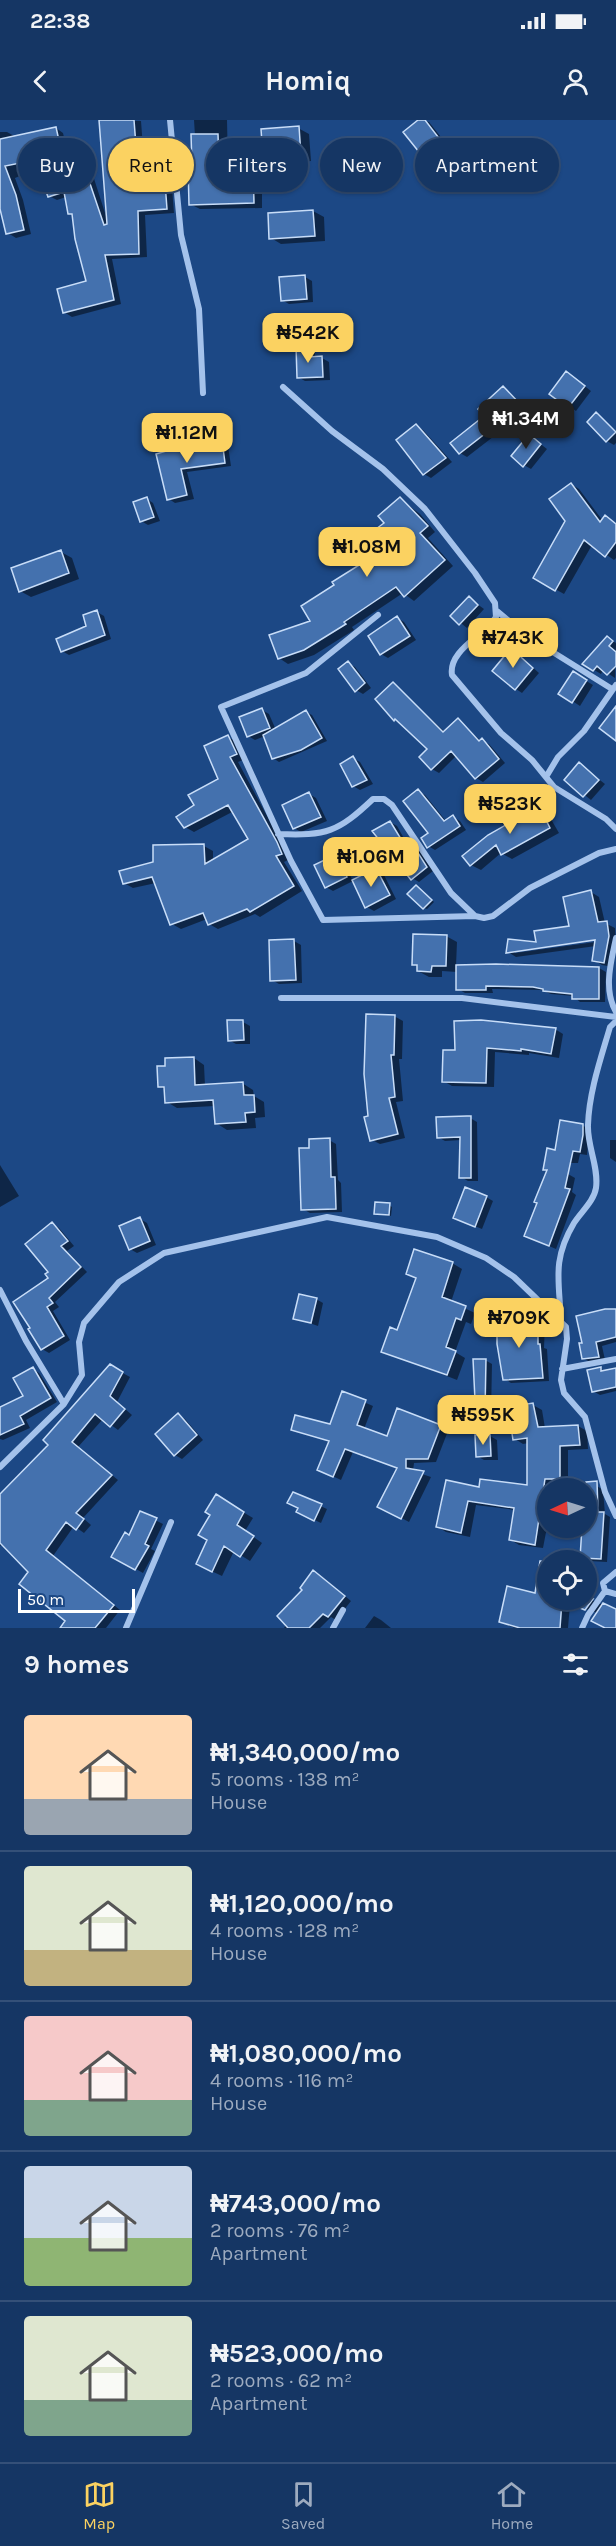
<!DOCTYPE html>
<meta charset="utf-8">
<style>
body{margin:0;font-family:Karla,sans-serif;background:#22416d;color:#f1f3f6;height:100vh;display:flex;flex-direction:column;font-size:22px;white-space:nowrap}
*{box-sizing:border-box;margin:0}
p{font-size:20px;color:#9dabbf}
.icon{flex:none;width:33px;height:33px;fill:none;stroke:currentColor;stroke-width:2;stroke-linecap:round;stroke-linejoin:round}
.map{position:relative;height:1508px;overflow:hidden}
.side{display:flex;flex-direction:column;background:#153664;flex:1}
.side>*{flex:none}
.top-card{position:absolute;left:18px;top:18px;width:580px;height:54px;display:flex;gap:12px}
.needle{width:39px;rotate:266deg}
.fabs{position:absolute;left:537px;top:1358px;display:grid;gap:12px}
.fabs a{display:grid;place-items:center;width:60px;height:60px;border-radius:50%;background:#153664;box-shadow:0 2px 4px #0004,0 0 0 2px #345078;font-size:30px}
.scale{position:absolute;left:18px;bottom:15px;width:117px;box-sizing:border-box;padding-left:6px;border:3px solid #fff;border-top:0;font-size:16px;line-height:21px;white-space:nowrap;color:#fff;-webkit-text-stroke:4px #1c4885;paint-order:stroke}
.price{position:absolute;translate:-50% -51px;padding:0 14px;border-radius:12px;background:#fbd261;color:#111;font-size:20px;line-height:39px;filter:drop-shadow(0 2px 3px #0008)}
.price::after{content:'';position:absolute;left:50%;top:36px;width:18px;height:14px;margin-left:-9px;background:inherit;clip-path:polygon(0 0,100% 0,50% 100%)}
.price.selected{background:#222;color:#fff}
ul{padding:0;list-style:none}
li{display:flex;align-items:center;gap:18px;height:150px;padding:0 24px}
li+li{border-top:2px solid #345078}
li span{display:grid;place-items:center;flex:none;width:168px;height:120px;border-radius:6px;color:#555}
li>.icon{margin-inline-start:auto}
span .icon{width:72px;height:72px;fill:#fffc;stroke-width:1}
li b{font-size:26px}
h2{display:flex;justify-content:space-between;align-items:center;height:72px;padding:0 24px;font-size:26px}
.tag{padding:0 21px;border-radius:27px;background:#153664;box-shadow:0 2px 4px #0004,0 0 0 2px #345078;font-size:21px;line-height:54px}
.tag.selected{background:#fbd261;color:#111}
.status{display:flex;justify-content:space-between;align-items:center;height:42px;padding:0 30px;background:#153664;direction:ltr}
.status svg{height:16px;fill:currentColor}
header{display:flex;justify-content:space-between;align-items:center;height:78px;padding:0 24px;background:#153664;font-size:27px;font-weight:700}
.tab-bar{display:flex;justify-content:space-around;align-items:center;height:84px;border-top:2px solid #345078;background:#153664;font-size:16px;color:#9dabbf}
.tab-bar a{display:grid;justify-items:center;gap:3px}
.tab-bar .selected{color:#fbd261}
.map>svg:first-child{display:block}
.shadow{fill:#0007;fill-rule:evenodd}
.building{fill:#4471ae;stroke:#c8ddf8;stroke-width:1.5}
.lines{fill:none;stroke-linecap:round;stroke-linejoin:round}
.street{stroke:#a4c2eb;stroke-width:6}
</style>
<div class="status"><b>22:38</b><svg viewBox="0 0 49 12"><path d="M0 12V9h3v3zM5 12V6h3v6zM10 12V3h3v9zM15 12V0h3v12zM26 1h20v11H26zM47 4h2v5h-2z"/></svg></div>
<header><svg class="icon" aria-label="back" viewBox="0 0 24 24"><path d="M15 5l-7 7 7 7"/></svg>Homiq<svg class="icon" aria-label="person" viewBox="0 0 24 24"><circle cx="12" cy="8" r="4"/><path d="M4 21q1-7 8-7t8 7"/></svg></header>
<div class="map">
<svg width="616" height="1508" viewBox="0 0 616 1508">
<rect width="100%" height="100%" fill="#1c4885"/>
<path class="shadow" d="M101,0L141,1L146,66L164,64L172,68L174,93L145,95L147,137L112,139L121,184L72,197L64,192L88,162L74,96L69,93L66,77L57,80L49,76L38,45L17,49L20,56L15,58L23,80L31,114L16,118L8,113L0,88V12H7L16,17L56,8L63,13L69,39L80,35L88,40L106,96Z
M194,0H227L228,46H252L262,51V88L200,89L190,84L195,16Z
M420,0L429,2L448,26L430,40L424,36Z
M298,8L309,14L311,41L275,44L265,38Z
M313,91L324,97L325,121L281,124L271,118Z
M305,157L312,161L313,182L289,184L282,180Z
M308,226L315,231V238H322L329,242L330,260L305,261L298,257Z
M573,257L591,271L576,291L551,273Z
M503,268L527,290L504,311L502,310L467,337L460,333L487,296Z
M597,294L616,311V323L614,325L607,321Z
M416,306L423,310L452,342L431,358L424,354Z
M530,316L547,329L531,349L524,345Z
M222,322L228,326L231,346L187,352L194,379L175,383L169,379L157,335Z
M571,364L579,369L603,401L606,397L616,404V438L614,440L592,425L564,474L535,458L567,401Z
M147,379L153,383L160,401L148,405L141,401Z
M400,379L420,394L435,412L428,418L453,446L414,481L403,473L352,507L354,510L314,535L288,544L279,538L313,502L336,466L366,442Z
M61,432L72,438L79,459L31,477L20,471Z
M469,478L484,489L467,508L452,496Z
M97,492L104,496L111,519L69,535L62,531L88,507Z
M397,498L404,502L416,520L388,538L381,534Z
M608,518L616,523L615,558L603,550L601,554L584,544Z
M518,534L539,553L522,573L516,569Z
M348,543L355,547L371,568L363,574L356,570Z
M573,553L593,565L580,586L560,573Z
M393,564L445,612L458,600L481,621L489,624L505,643L483,662L476,658L457,635L439,653L432,649L429,629L395,599L377,579Z
M262,590L269,594L276,610L306,592L312,595L327,621L279,642L273,638L265,616L255,620L248,616Z
M228,617L237,622L245,639L238,642L290,739L284,742L302,771L260,797L255,794L218,809L209,804L207,799L181,809L172,804L156,763L133,768L124,763L154,744L204,726L213,731V741L250,719L234,691L194,712L185,707L196,685L220,660Z
M353,638L360,642L373,664L360,670L353,666Z
M579,644L605,664L591,680L566,660Z
M418,671L425,675L446,701L453,697L460,701L466,710L435,730L428,726L430,713Z
M309,674L316,678L327,701L301,712L294,708Z
M539,688L548,694L559,713L512,739L501,733L481,750L471,745Z
M390,702L397,706L410,729L413,727L420,731L433,751L419,762L412,758Z
M335,736L342,740L353,761L333,771L326,767Z
M376,749L383,753L396,779L374,791L367,787Z
M417,767L434,782L427,789L424,788Z
M591,772L599,777L605,803L615,808L616,829L613,847L602,845L594,840L596,826L516,837L508,832L538,823L571,808ZM603,818V821L515,833V830Z
M446,816L457,822L456,846L599,848L606,852L605,882H580L573,876L551,874L541,870L492,869L493,873H465L458,869L457,852L442,851V857H429L418,851V847L413,844Z
M294,821L301,825L302,863L279,864L272,860Z
M394,896L403,901L402,939H399L403,981L396,982L405,1018L380,1024L372,1020L370,997Z
M243,902L250,906V924H236L229,920Z
M555,909L563,914L559,938L529,933V935L495,932L494,967L452,966L443,961L456,932Z
M194,938L204,945L205,966L242,963L253,970L254,976L264,982L265,997L255,998L256,1008L227,1010L216,1003L215,986L177,988L167,982L166,970L159,966L167,947Z
M470,998L477,1002L478,1061H468L461,1057V1020L445,1021L438,1017Z
M582,1005L589,1009L587,1035L580,1034L578,1043H562Z
M329,1020L336,1024L338,1060L341,1063L342,1092L310,1093L303,1089Z
M610,1020H616V1042L610,1038Z
M0,1045L19,1076L0,1087Z
M568,1054L575,1058L572,1072L576,1075L556,1129L532,1119Z
M486,1077L493,1081L482,1109L462,1101Z
M389,1085L392,1087L391,1096L376,1093Z
M140,1099L147,1103L156,1125L137,1133L130,1129Z
M52,1104L59,1108L74,1126L67,1131L87,1152L55,1182L59,1187L53,1191L70,1220L49,1233L42,1229L50,1158Z
M452,1143L462,1149L451,1182L475,1193L471,1204L466,1202L455,1232L465,1238L457,1260L383,1231L398,1211L417,1159L407,1154Z
M316,1179L323,1183L318,1206L295,1198Z
M616,1189V1222L602,1226L605,1240L590,1242L583,1238Z
M538,1199L545,1203L544,1228L547,1229L549,1261L511,1263L505,1259Z
M485,1240L492,1244L491,1295L476,1296L469,1292L476,1282Z
M110,1246L130,1257L117,1282L132,1295L118,1310L103,1299L78,1327L118,1360L83,1398L91,1405L84,1413L74,1406L53,1436L120,1490L106,1508H68L67,1501L30,1452L3,1424L0,1426V1377L51,1325Z
M33,1249L39,1253L57,1282L26,1300L30,1308L3,1320L0,1319V1289L26,1277Z
M601,1249L605,1251L616,1249V1271L600,1275L593,1271Z
M343,1273L373,1286L364,1309L388,1318L440,1306L448,1311L436,1342L414,1343L413,1351L431,1357L409,1402L379,1386L399,1349L353,1332L341,1360L326,1353L330,1322L293,1309L330,1306Z
M533,1285L542,1290L545,1308L578,1306L587,1311L588,1329L568,1330V1364H554L553,1368H548V1402L543,1428L519,1425L511,1420L515,1390L476,1385L470,1417L446,1412L438,1407L480,1369L529,1367V1323L523,1324L515,1319Z
M178,1295L185,1299L203,1320L182,1339L175,1335L157,1314Z
M490,1316L497,1320L498,1340H484L477,1336Z
M597,1366L603,1370L605,1394L610,1397L607,1442L589,1441L582,1437L584,1407H586V1368L582,1367Z
M294,1374L327,1389L321,1403L304,1395Z
M216,1376L253,1398L245,1411L262,1423L250,1441L234,1431L222,1456L207,1449L209,1419Z
M141,1393L163,1404L151,1429L155,1431L143,1453L113,1436L129,1417Z
M321,1456L351,1481L336,1500L331,1497L320,1508H284Z
M586,1461L597,1466L592,1480L616,1491V1508L595,1492L570,1484L568,1508H515L500,1502L548,1479H586Z
M374,1496L381,1500L391,1508H365Z"/>
<path class="building" d="M99,0H134L139,65L165,62L167,89L138,91L139,134L105,135L114,180L63,193L57,169L86,161L75,119L72,94H68L64,72L48,77L35,40L5,46L16,75L24,110L6,114L0,89V19L56,7L63,39L80,34L104,105L107,104Z
M418,0H425L442,22L423,37L403,12Z
M299,6L301,36L263,38L261,9Z
M191,14H218L219,45L253,44L254,83L189,85L188,46H192Z
M313,90L315,116L269,119L268,93Z
M305,155L307,179L281,181L279,157Z
M308,225V237L322,236L323,257L297,258L296,226Z
M566,251L585,266L568,288L549,274Z
M503,266L521,285L496,308L495,306L459,334L450,323L484,296L478,289Z
M596,292L616,312L606,322L587,302Z
M416,304L446,338L423,355L396,320Z
M529,314L541,324L523,347L511,336Z
M222,320L225,343L181,349L187,375L167,380L156,334L190,324Z
M571,363L600,402L605,395L616,404V422L605,437L584,420L555,471L533,458L565,401L549,379Z
M147,377L154,397L140,402L133,382Z
M400,377L428,406L420,413L445,440L404,477L396,467L344,502L346,504L304,530L278,539L269,515L310,501L301,486L334,465L332,462L364,442L352,427L384,403L378,396Z
M61,430L69,453L19,472L11,448Z
M469,476L478,485L459,505L450,496Z
M97,490L105,515L61,532L56,519L86,506L83,495Z
M397,496L410,516L380,535L368,516Z
M607,516L613,521L609,526L616,532V546L607,555L597,546L593,551L582,544Z
M511,528L533,548L515,570L492,551Z
M348,541L365,563L355,572L338,549Z
M573,551L587,560L572,583L558,574Z
M393,562L443,612L458,598L479,621L482,618L499,639L475,659L451,631L431,650L419,637L427,629L395,599L394,601L375,579Z
M616,586V621L599,608Z
M262,588L270,608L247,617L239,597Z
M306,590L322,618L301,630L272,639L263,615Z
M228,615L237,634L230,637L277,722L282,734L276,736L294,766L250,792L247,789L208,805L203,793L170,805L152,757L123,764L119,751L153,742V725L204,724L205,744L248,719L228,685L184,708L176,697L194,685L188,675L218,659L204,626Z
M353,636L367,660L352,667L340,644Z
M579,642L599,660L583,677L564,660Z
M418,669L444,701L453,695L460,706L427,728L421,718L428,713L403,681Z
M309,672L321,697L293,709L282,685Z
M539,686L550,708L501,735L496,725L470,746L462,736L488,715Z
M390,701L407,729L413,725L427,747L411,760L372,711Z
M335,735L347,757L325,768L314,745Z
M376,748L390,775L365,788L352,760Z
M416,765L432,780L423,789L407,774Z
M591,770L598,802L607,801L609,816L604,843L592,841L595,820L506,833L508,819L536,822L534,811L569,806L563,777Z
M413,814L447,815L446,846H432L431,852L417,851V845H412Z
M294,819L296,860L270,861L269,820Z
M496,844L599,847V879H572V874L543,871V869L533,867L486,866V870H456V845Z
M366,894L395,895L394,935H391L395,977L389,978L398,1014L370,1021L364,997L368,996L364,954Z
M227,900H243L244,920L228,921Z
M481,900L556,908L551,934L521,929V931L487,928L486,963L442,962L443,930H455L454,901Z
M194,937L195,965L243,962L244,975H254L255,992L245,993L246,1002L215,1004L213,980L165,983L164,967H158L157,946H165V938Z
M467,996H471V1058H459L460,1017L437,1018L436,997Z
M560,1000L583,1004V1015L580,1032L573,1031L565,1068L570,1069L549,1126L524,1116L537,1083L534,1082L547,1050H543L547,1028L555,1030Z
M330,1018L331,1057H335L336,1089L301,1090L299,1028H309V1019Z
M465,1067L487,1076L475,1107L453,1098Z
M375,1082L390,1083L389,1095L374,1094Z
M140,1097L150,1121L129,1130L119,1106Z
M52,1102L68,1121L61,1126L81,1147L49,1178L53,1183L47,1187L64,1216L41,1230L28,1209L30,1208L13,1182L48,1158L45,1154L48,1152L25,1124Z
M414,1129L453,1142L442,1177L466,1186L461,1200L456,1198L446,1227L456,1231L447,1255L381,1232L390,1207L397,1210L416,1158L406,1154Z
M299,1174L317,1178L311,1203L293,1199Z
M605,1189H616V1217L596,1222L599,1237L582,1239L579,1223H582L576,1196Z
M497,1198H538V1224H540L543,1258L503,1260L497,1224Z
M473,1239H486L485,1292L467,1293V1281L475,1280Z
M110,1244L123,1252L110,1276L125,1289L110,1307L95,1294L72,1322L112,1355L76,1393L84,1399L76,1410L66,1402L46,1430L114,1485L95,1508H60L65,1501L19,1464L28,1452L0,1423V1374L48,1325L43,1320Z
M33,1247L51,1278L20,1296L24,1304L0,1315V1287L23,1276L13,1258Z
M601,1247V1251L616,1248V1267L592,1272L587,1250Z
M342,1271L366,1280L357,1305L387,1316L397,1288L441,1305L428,1339H406V1348L424,1351L401,1399L377,1387L397,1348L345,1329L333,1357L317,1350L329,1321L291,1310L295,1295L330,1304Z
M533,1283L538,1307L578,1305L580,1325L560,1326V1359H545L535,1425L509,1420L514,1388L468,1381L461,1413L436,1407L446,1360L479,1367L480,1359L527,1365V1318L513,1320L508,1287Z
M178,1293L197,1315L174,1336L155,1314Z
M490,1314L491,1336L476,1337L475,1315Z
M597,1361L598,1392H604L601,1439L580,1438L582,1407H586V1362Z
M293,1372L322,1384L314,1401L296,1392L298,1388L287,1383Z
M216,1374L244,1392L237,1405L254,1416L240,1437L224,1426L212,1452L196,1444L207,1420L198,1415L210,1395L205,1392Z
M140,1391L157,1398L145,1424L149,1426L135,1450L111,1437L125,1412L129,1415Z
M540,1441L548,1442V1479H593L585,1490L562,1481L560,1508H520L499,1502L507,1466L535,1473Z
M313,1450L345,1476L328,1497L323,1494L309,1508H288L277,1496L302,1470L300,1468Z
M603,1483L616,1489V1508H605L591,1501Z"/>
<g class="lines">
<path class="street" d="M170,0L181,115L199,189L203,273
M283,267L332,311L383,349L425,389L475,453L495,483L496,497C485,515 448,530 452,555L501,613L532,640L554,667L606,699L616,709
M497,491L527,516L612,569
M378,495L306,553L221,587L291,741L323,800L475,796L484,798L493,796L530,768L599,733L616,729
M546,657L558,637L584,611L616,565
M278,714C327,716 338,712 373,679H384L392,685L451,773L475,796
M616,818C611,842 603,869 616,892
M281,878H462L616,897
M0,1170L26,1221L64,1284L0,1347
M561,1200C559,1160 552,1140 574,1103C581,1092 594,1081 596,1068C599,1047 587,1026 588,1005C589,972 601,938 610,907L616,901
M562,1249L616,1239
M64,1284L82,1255L79,1222L84,1203L119,1162L164,1133L327,1097L437,1117L486,1138L514,1157L566,1207L567,1219L561,1260L564,1273L585,1297L605,1372L616,1396
M605,1471L616,1474
M126,1508L171,1402
M333,1508L343,1490
M582,1508L588,1495L605,1471L603,1463L616,1452"/>
</g>
</svg>
<div class="fabs">
<a><svg class="needle" viewBox="-14 -14 28 28"><path d="M0-13l5 13h-10z" fill="#e53935"/><path d="M0 13l5-13h-10z" fill="#9dabbf"/></svg></a>
<a><svg class="icon" aria-label="locate" viewBox="0 0 24 24"><circle cx="12" cy="12" r="6"/><path d="M12 2v4M12 18v4M2 12h4M18 12h4"/></svg></a>
</div>
<div class="scale">50 m</div>
<b class="price" style="left:308px;top:244px">₦542K</b>
<b class="price selected" style="left:526px;top:330px">₦1.34M</b>
<b class="price" style="left:187px;top:344px">₦1.12M</b>
<b class="price" style="left:367px;top:458px">₦1.08M</b>
<b class="price" style="left:513px;top:549px">₦743K</b>
<b class="price" style="left:510px;top:715px">₦523K</b>
<b class="price" style="left:371px;top:768px">₦1.06M</b>
<b class="price" style="left:519px;top:1229px">₦709K</b>
<b class="price" style="left:483px;top:1326px">₦595K</b>
<div class="top-card">
<a class="tag">Buy</a>
<a class="tag selected">Rent</a>
<a class="tag">Filters</a>
<a class="tag">New</a>
<a class="tag">Apartment</a>
</div>
</div>
<section class="side">
<h2>9 homes<svg class="icon" aria-label="filters" viewBox="0 0 24 24"><path d="M4 7h16M4 17h16"/><circle cx="9" cy="7" r="2"/><circle cx="15" cy="17" r="2"/></svg></h2>
<ul>
<li><span style="background:linear-gradient(#ffd9b3 70%,#9aa5b1 0)"><svg class="icon" aria-label="home" viewBox="0 0 24 24"><path d="M3 11l9-7 9 7M6 9v11h12V9"/></svg></span><div><b>₦1,340,000/mo</b><p>5 rooms · 138 m²</p><p>House</p></div></li>
<li><span style="background:linear-gradient(#dfe7d0 70%,#c2b280 0)"><svg class="icon" aria-label="home" viewBox="0 0 24 24"><path d="M3 11l9-7 9 7M6 9v11h12V9"/></svg></span><div><b>₦1,120,000/mo</b><p>4 rooms · 128 m²</p><p>House</p></div></li>
<li><span style="background:linear-gradient(#f6c9c9 70%,#7fa58c 0)"><svg class="icon" aria-label="home" viewBox="0 0 24 24"><path d="M3 11l9-7 9 7M6 9v11h12V9"/></svg></span><div><b>₦1,080,000/mo</b><p>4 rooms · 116 m²</p><p>House</p></div></li>
<li><span style="background:linear-gradient(#c9d6e8 60%,#8fb573 0)"><svg class="icon" aria-label="home" viewBox="0 0 24 24"><path d="M3 11l9-7 9 7M6 9v11h12V9"/></svg></span><div><b>₦743,000/mo</b><p>2 rooms · 76 m²</p><p>Apartment</p></div></li>
<li><span style="background:linear-gradient(#dfe7d0 70%,#7fa58c 0)"><svg class="icon" aria-label="home" viewBox="0 0 24 24"><path d="M3 11l9-7 9 7M6 9v11h12V9"/></svg></span><div><b>₦523,000/mo</b><p>2 rooms · 62 m²</p><p>Apartment</p></div></li>
</ul>
</section>
<nav class="tab-bar">
<a class="selected"><svg class="icon" aria-label="map" viewBox="0 0 24 24"><path d="M3 6l6-2 6 2 6-2v14l-6 2-6-2-6 2zM9 4v14M15 6v14"/></svg>Map</a>
<a><svg class="icon" aria-label="saved" viewBox="0 0 24 24"><path d="M7 4h10v16l-5-4-5 4z"/></svg>Saved</a>
<a><svg class="icon" aria-label="home" viewBox="0 0 24 24"><path d="M3 11l9-7 9 7M6 9v11h12V9"/></svg>Home</a>
</nav>
